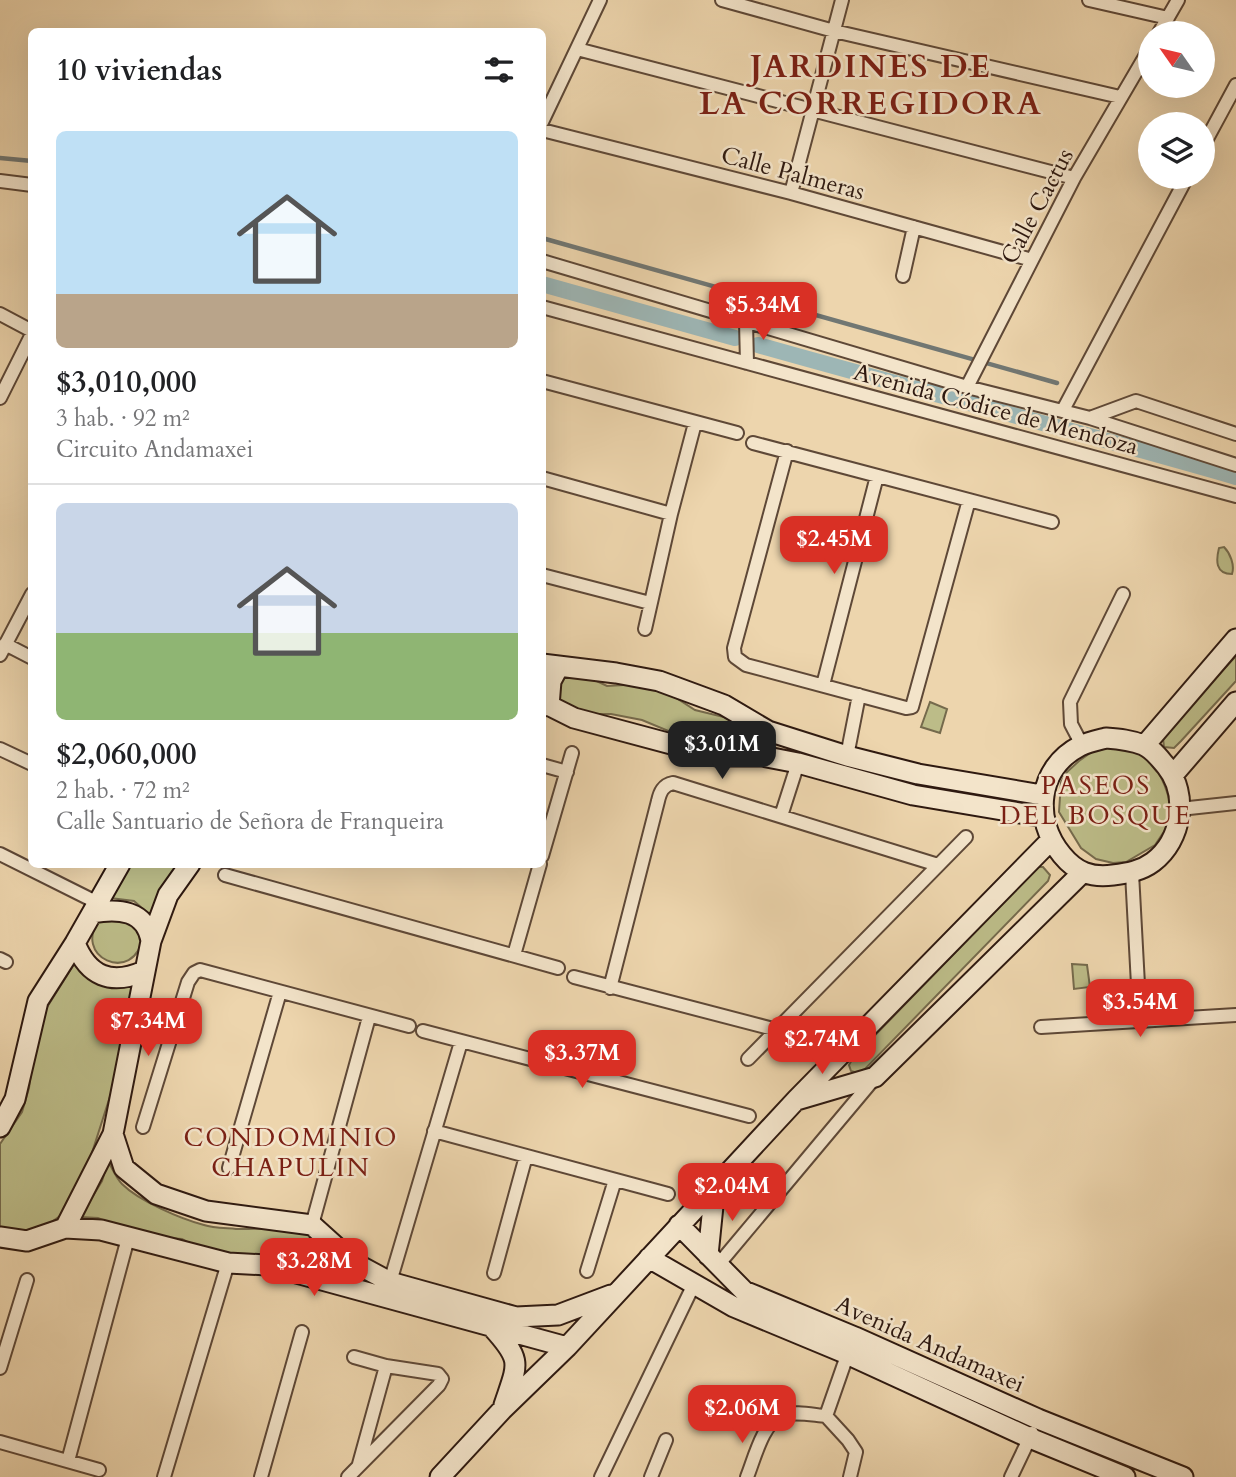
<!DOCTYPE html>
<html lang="es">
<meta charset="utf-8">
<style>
body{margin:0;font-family:Cardo,serif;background:#f6f6f6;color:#202124;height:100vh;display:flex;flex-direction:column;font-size:26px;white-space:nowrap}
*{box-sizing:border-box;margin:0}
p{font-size:23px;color:#757577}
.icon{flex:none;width:38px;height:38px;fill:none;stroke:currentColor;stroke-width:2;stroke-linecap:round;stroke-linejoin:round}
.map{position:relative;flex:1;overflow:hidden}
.drawer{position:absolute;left:28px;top:28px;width:518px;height:840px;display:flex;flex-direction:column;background:#fff;border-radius:10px;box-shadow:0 7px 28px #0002}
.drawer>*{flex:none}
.needle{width:46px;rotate:304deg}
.controls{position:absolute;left:1138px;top:21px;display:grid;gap:14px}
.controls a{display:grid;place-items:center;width:77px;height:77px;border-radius:50%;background:#fff;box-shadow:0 7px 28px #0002;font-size:35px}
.price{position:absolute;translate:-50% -60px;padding:0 16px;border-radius:14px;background:#d93025;color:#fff;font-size:23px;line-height:46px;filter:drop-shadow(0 2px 4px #0008)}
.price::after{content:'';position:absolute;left:50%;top:42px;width:21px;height:16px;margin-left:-10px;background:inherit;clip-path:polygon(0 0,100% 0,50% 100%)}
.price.on{background:#222;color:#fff}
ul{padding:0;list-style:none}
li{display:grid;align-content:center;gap:14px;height:371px;padding:0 28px}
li+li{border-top:2px solid #e0e0e0}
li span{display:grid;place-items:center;height:217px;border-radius:10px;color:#555}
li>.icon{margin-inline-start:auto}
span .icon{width:126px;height:126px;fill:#fffc;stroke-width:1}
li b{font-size:30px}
h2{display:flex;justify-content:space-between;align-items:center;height:84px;padding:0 28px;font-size:30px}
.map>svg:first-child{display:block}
.green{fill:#bcbc88;stroke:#756a4c;stroke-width:2}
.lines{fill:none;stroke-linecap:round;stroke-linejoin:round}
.stream{stroke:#717773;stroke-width:4.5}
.canal{stroke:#9db6b5;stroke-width:16}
.street-casing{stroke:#5e4837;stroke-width:16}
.secondary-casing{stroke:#2e1910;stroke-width:23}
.street{stroke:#f3e4ca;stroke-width:12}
.secondary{stroke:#f3e4ca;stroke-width:19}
.labels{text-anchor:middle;stroke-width:5;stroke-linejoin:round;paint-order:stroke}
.street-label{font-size:24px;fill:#2e1910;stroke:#f3e4ca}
.neighbourhood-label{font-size:26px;letter-spacing:2px;fill:#7a1f14;stroke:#f3e4ca}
.district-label{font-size:32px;font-weight:bold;letter-spacing:2px;fill:#7a1f14;stroke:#f3e4ca}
</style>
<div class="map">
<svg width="1236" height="1477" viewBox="0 0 1236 1477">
<rect width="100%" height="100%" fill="#edd5ad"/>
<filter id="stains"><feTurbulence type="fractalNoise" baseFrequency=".00286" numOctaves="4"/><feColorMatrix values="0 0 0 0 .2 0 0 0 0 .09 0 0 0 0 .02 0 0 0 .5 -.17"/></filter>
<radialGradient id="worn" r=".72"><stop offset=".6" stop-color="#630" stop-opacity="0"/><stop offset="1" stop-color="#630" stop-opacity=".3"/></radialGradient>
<path class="green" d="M1224,547C1230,553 1235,565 1232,574C1215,574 1216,560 1219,548Z
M1236,656V681L1181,741L1174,748L1164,747L1163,738L1167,730Z
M560,676L588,677L607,686L641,684L670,694L695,710L732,719L738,729L737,740L727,748L702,745L642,720L611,714H585L554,698Z
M930,702L947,709L940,733L921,727Z
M1105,747C1114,747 1125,746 1132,749C1160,760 1169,792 1173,818L1155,845L1126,862L1113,863L1096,859L1081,848L1059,812L1061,782L1067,772L1079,761L1093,751Z
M128,865H179L152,917L134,901L110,898Z
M1038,867H1043L1050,875L1048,881L865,1069L858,1073L851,1071L849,1065L853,1058Z
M127,914L143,936C135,987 69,956 101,918Z
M76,961C92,983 108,993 135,984L130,1034L89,1162L60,1216L43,1228L25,1235L6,1231L0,1226V1144L22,1112L29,1088L33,1058L44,1012Z
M1072,964L1087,965L1090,987L1074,989Z
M108,1161C112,1168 116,1178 122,1184C139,1201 181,1219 204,1225C213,1228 226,1228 236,1229C262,1230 286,1224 310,1235L314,1244L306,1259L269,1254L229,1259L214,1256L182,1239L142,1236L98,1218L80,1217L102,1181Z"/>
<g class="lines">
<path class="stream" d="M0,158L32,161
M542,238L1057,383"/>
<path class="canal" d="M542,284L735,338
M758,345C917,390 1077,431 1236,477"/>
<defs>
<path id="street" d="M722,0L834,31L1120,97
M1089,0L1168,18
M1159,33L1178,0
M577,49L1074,178
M542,122L600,0
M542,130L791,193L1032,260
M1202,148L1236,85
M0,181L32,185
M791,193L842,0
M542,261L967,387L1090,418L1136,401L1236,434
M903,276L914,227
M542,307L1236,496
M0,314L32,331
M746,322L747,363
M542,381L737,433
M967,387L1074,178L1150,48
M0,398L32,334
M1063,410L1187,177
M1090,418L1236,465
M753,443L1052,522
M787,451L734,648L735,657L746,665L906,708L912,707L969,500
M542,478L671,514
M542,575L650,603
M645,629L671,514L695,423
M5,644L32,658
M0,655L32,594
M823,685L877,476
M1082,745L1071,724L1070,702L1123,594
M0,749L32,764
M847,756L859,695
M542,765L567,772
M1180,809L1236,803
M781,816L798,763
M0,854L98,903
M542,856L572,753
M1132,873L1140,1022
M225,875L558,968
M514,955L540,864
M0,959L6,962
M574,977L777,1030
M610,988L658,801C660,792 663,785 673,783L938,865
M1041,1027L1236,1015
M423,1031L749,1116
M748,1059L966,837
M143,1127L188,982L194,973L200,970L409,1026
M434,1131L668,1194
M229,1168L280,992
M312,1225L369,1017
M718,1265L873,1080
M587,1271L615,1180
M494,1273L526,1156
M390,1282L461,1042
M0,1368L27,1280
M826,1416L849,1350
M0,1442L99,1470
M68,1461L128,1238
M359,1464L386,1366
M164,1477L228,1263
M261,1477L302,1332
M348,1477L439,1385L442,1379L438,1374L386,1366L354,1357
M601,1477L694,1284
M651,1477L666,1440
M747,1477C754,1460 763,1422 782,1415C795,1411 813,1415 826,1416L848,1440L856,1452L850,1477
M1011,1477L1032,1433"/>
<path id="secondary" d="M542,664L616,673L659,681L724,705L768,731L847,756L918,774L1042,795
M542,702L574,718L716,756H762L798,763L913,795L1044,817
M549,706L551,681L558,668
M1106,738C1119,739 1131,740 1143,745C1153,749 1159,758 1166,766C1189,794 1182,840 1153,862C1141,871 1128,873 1113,875C1091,878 1076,872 1062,855C1032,819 1038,768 1080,746C1088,742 1098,740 1106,738Z
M1145,745L1236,639
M1173,775L1236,702
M92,913C118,908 146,910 151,941
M75,943C88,976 111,986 144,971
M797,1100L875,1077L1082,873
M0,1127L15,1099L38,1001L75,943L120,864
M113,1134L124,1168L156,1194L206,1211L312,1225L353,1262L390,1282L516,1317L558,1315L611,1295
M679,1225L744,1291L855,1337L1038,1419L1183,1477
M65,1228L113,1134L151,941L168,895L190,864
M0,1237L27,1241L65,1228L101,1230L228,1263L267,1265L567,1347
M708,1255L715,1186
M649,1258L734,1307L847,1354L1030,1438L1125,1477
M297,1273L317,1257L324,1237
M492,1327C523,1361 518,1363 504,1405
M440,1477L502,1410L567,1347L796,1100L1051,840"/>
</defs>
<use href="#street" class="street-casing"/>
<use href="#secondary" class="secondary-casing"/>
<use href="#street" class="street"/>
<use href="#secondary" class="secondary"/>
</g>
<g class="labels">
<g class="street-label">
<text transform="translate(793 173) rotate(15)" y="8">Calle Palmeras</text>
<text transform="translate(1037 206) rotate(-62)" y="8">Calle Cactus</text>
<text transform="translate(996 409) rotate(15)" y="8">Avenida Códice de Mendoza</text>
<text transform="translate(930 1344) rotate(24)" y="8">Avenida Andamaxei</text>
</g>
<g class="neighbourhood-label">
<text x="1096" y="794">PASEOS<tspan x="1096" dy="30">DEL BOSQUE</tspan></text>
<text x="291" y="1146">CONDOMINIO<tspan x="291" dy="30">CHAPULIN</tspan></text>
</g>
<g class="district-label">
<text x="871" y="77">JARDINES DE<tspan x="871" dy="37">LA CORREGIDORA</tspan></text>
</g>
</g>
<rect width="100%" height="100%" filter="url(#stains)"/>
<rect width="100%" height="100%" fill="url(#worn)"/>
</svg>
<div class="controls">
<a><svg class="needle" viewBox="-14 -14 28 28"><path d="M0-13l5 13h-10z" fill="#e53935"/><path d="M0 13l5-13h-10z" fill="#757577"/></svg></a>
<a><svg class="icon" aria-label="layers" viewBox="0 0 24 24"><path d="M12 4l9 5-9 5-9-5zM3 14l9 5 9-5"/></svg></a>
</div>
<b class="price" style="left:763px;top:342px">$5.34M</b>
<b class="price" style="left:834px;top:576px">$2.45M</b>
<b class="price on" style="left:722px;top:781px">$3.01M</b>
<b class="price" style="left:1140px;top:1039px">$3.54M</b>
<b class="price" style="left:148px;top:1058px">$7.34M</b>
<b class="price" style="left:822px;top:1076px">$2.74M</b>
<b class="price" style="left:582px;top:1090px">$3.37M</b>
<b class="price" style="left:732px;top:1223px">$2.04M</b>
<b class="price" style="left:314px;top:1298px">$3.28M</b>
<b class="price" style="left:742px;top:1445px">$2.06M</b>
<section class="drawer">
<h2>10 viviendas<svg class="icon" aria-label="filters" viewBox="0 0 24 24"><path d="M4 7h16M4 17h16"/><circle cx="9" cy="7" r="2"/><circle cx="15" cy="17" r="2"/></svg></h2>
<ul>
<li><span style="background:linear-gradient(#bfe0f5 75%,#b9a48a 0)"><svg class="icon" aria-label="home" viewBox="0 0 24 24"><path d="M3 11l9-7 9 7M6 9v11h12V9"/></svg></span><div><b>$3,010,000</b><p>3 hab. · 92 m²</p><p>Circuito Andamaxei</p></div></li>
<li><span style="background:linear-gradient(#c9d6e8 60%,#8fb573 0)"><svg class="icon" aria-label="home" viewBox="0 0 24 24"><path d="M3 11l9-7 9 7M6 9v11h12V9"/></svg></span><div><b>$2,060,000</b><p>2 hab. · 72 m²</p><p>Calle Santuario de Señora de Franqueira</p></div></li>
</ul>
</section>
</div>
